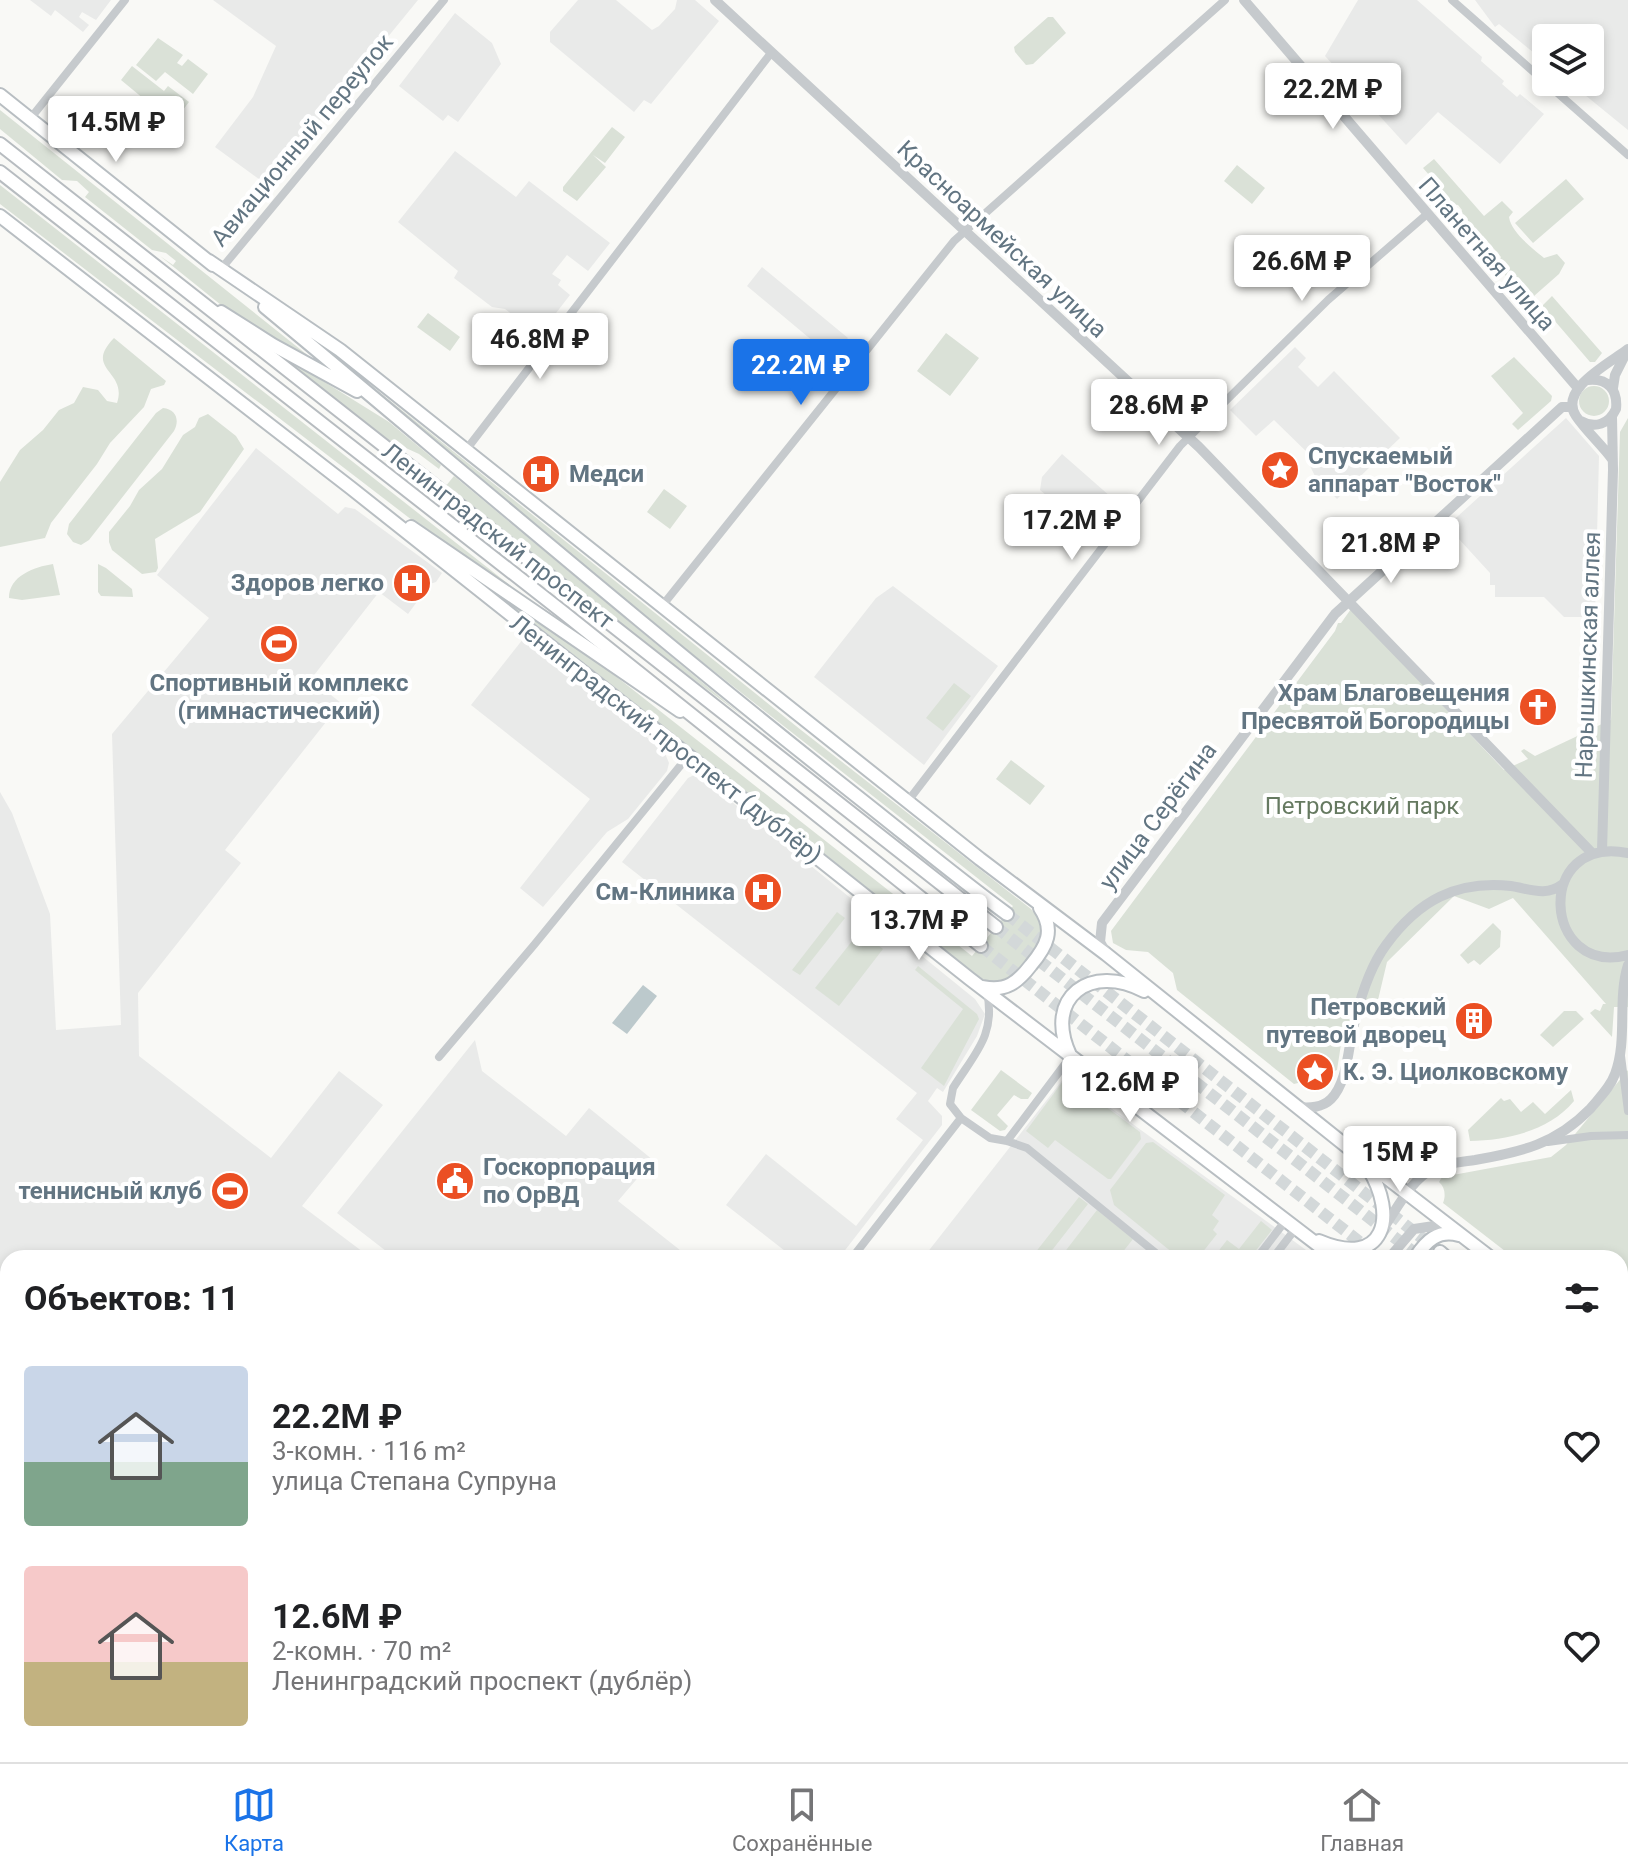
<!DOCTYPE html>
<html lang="ru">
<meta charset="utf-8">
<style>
body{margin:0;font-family:Roboto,sans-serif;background:#f2f2f2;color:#202124;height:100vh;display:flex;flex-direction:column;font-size:30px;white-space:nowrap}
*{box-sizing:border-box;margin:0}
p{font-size:26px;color:#757577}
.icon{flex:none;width:44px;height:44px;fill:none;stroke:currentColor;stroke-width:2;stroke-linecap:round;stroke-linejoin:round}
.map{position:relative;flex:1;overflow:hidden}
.panel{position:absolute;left:0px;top:1250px;width:1628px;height:512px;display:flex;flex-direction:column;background:#fff;border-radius:24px 24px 0 0;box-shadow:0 4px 12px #0003}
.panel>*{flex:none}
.tools{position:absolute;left:1532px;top:24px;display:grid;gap:16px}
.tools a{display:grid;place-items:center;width:72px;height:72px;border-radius:8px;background:#fff;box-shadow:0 4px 12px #0003;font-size:40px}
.price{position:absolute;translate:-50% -68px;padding:0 18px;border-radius:8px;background:#fff;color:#222;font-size:26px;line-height:52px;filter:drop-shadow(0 2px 4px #0008)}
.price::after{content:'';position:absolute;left:50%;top:48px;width:24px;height:18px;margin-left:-12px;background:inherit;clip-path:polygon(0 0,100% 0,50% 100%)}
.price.active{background:#1a73e8;color:#fff}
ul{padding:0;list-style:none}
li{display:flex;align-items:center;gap:24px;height:200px;padding:0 24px}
li span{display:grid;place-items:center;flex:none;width:224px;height:160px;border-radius:8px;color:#555}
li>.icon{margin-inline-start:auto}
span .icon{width:96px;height:96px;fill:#fffc;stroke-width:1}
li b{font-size:34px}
h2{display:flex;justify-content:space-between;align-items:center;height:96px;padding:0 24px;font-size:34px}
.tabs{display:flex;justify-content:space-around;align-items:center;height:112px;border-top:2px solid #e0e0e0;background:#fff;font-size:22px;color:#757577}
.tabs a{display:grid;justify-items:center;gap:4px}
.tabs .active{color:#1a73e8}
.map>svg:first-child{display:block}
.built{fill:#e9eae9}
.green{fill:#dae1d7}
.water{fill:#bcc9cc}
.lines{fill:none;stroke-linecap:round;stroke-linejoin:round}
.secondary-tunnel{stroke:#d3d8d9;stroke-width:12;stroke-dasharray:12 6;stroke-linecap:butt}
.primary-tunnel{stroke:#d3d8d9;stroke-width:12;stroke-dasharray:12 6;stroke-linecap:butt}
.secondary-casing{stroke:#b8bec2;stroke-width:16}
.primary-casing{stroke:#b7bcc0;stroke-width:16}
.minor{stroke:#c6cacd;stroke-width:8}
.tertiary{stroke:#c6cacd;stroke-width:10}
.secondary{stroke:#fff;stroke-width:12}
.primary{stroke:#fff;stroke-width:12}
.labels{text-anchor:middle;stroke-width:8;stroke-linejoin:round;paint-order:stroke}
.street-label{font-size:24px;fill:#627582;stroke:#fff}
.poi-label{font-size:24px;font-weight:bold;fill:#627582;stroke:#fff;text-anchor:end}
.park-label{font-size:24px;fill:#667a61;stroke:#fff}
</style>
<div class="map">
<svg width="1628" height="1762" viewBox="0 0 1628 1762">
<rect width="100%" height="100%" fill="#f9f9f6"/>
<path class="built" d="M30,0H111L96,20L82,12L79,17L89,25L83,32L55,10L51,16Z
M213,0H418L267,185L215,147L253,97L276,46Z
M578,0H616L652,30L659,26L675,9L677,0H695L719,21L651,104L644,100L634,112L550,42V32Z
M1358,0H1417L1482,57L1481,61L1504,81L1502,84L1517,97L1520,94L1544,114L1500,164L1438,112L1406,145L1325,56Z
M1475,0H1628V130L1569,82H1590V38H1546V63L1499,24L1495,27Z
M455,13L492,43L501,64L458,122L448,115L443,121L399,86Z
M455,151L516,197L529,181L610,243L588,271L567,255L552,274L561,280L558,285L570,295L539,335L505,309L492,307L454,278L458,271L398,222Z
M762,267L848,338L832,357L747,286Z
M1295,347L1306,358L1298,367L1318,387L1334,371L1400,438L1381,456L1376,451L1369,459L1373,464L1337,499L1315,476L1310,466L1315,460L1274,420L1256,436L1230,410Z
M1566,418L1599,456L1595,617H1564L1544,597H1495V585H1490V573L1447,526Z
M256,448L338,514L345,507L355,509L442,573L436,582L430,584L408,614L379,592L311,679L341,703L225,850L241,863L138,993L139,1056L271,1158L339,1071L383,1105L302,1206L371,1258H8V1310L0,1308V792L12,813L50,914L56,1030L121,1025L112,734L209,618L157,575Z
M1062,454L1119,504L1095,537L1040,490L1042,477Z
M893,586L998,666L924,765L814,677L876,598Z
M523,639L664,751L669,763L667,771L628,819L607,832L543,907L520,888L590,799L471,705Z
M694,775L700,776L975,999L985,1014L977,1036L943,1092L937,1088L928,1101L942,1116V1125L839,1258H794L726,1205L766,1154L856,1226L923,1140L896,1119L917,1093L622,862L688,778Z
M475,1040L482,1071L566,1136L589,1108L653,1160L618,1201L690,1258H395L337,1213Z
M1068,1077L1317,1258H923L1064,1078Z
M0,1419L8,1421V1754H129L127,1762H0Z
M1628,1529V1762H1033L1039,1754H1620V1538Z
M638,1754H982L976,1762H648Z"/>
<path class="green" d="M1048,17H1053L1066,33L1033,64L1026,65L1015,52L1014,47Z
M158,38L183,55L177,63L182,66L188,59L208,74L193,94L165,72L156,81L136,65Z
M132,66L164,91L168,86L189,102L173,123L121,80Z
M0,110L325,369L323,371L226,309L160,256L173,265L176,261L166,253L152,250L85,197L89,192L77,181L62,180L0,129Z
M612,127L625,137L605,163L593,155L606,167L577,201L563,191V187Z
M1434,159L1484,216L1502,201L1513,212L1509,217C1511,232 1533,249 1544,258L1557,254L1565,263L1559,274L1534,296L1522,292L1497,267L1501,257L1483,236H1472L1459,224L1462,210L1458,205L1444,203V192L1423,168Z
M1237,165L1265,188L1252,204L1224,181Z
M1566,179L1584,199L1533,243L1515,223Z
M0,185L557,622L556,623L408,517L0,204Z
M1552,296L1602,353L1595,362H1590L1542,306Z
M428,313L460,337L450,351L417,327Z
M946,333L979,358L950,396L917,371Z
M114,338L166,381L164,385L151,389L144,407L110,443L97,464L51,523L45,538L0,547V482L20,450L43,430L59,410L74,403L83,387L98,390L107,401L117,403C128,370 83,370 114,338Z
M1514,357L1552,396L1551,401L1518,430L1512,424L1523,413L1491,376Z
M286,358L389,422L441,465L439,469L419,454L384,438L284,361Z
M338,359L801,730L1031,909L1042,923C1048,949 1009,996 979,977L475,576L604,667L972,956L1013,906L594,577L459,460Z
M1579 401a15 15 0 1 1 30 0a15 15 0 1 1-30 0Z
M163,408C176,409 180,420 174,431L89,540L81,545L73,542L67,534L69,524L156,413Z
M208,414L236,436L244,449L200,512L155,539L158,568L156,572L142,574L112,550L109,542V532L130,506L139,490L162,469L183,435L195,427L199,418Z
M1628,418V1007H1614L1612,1037L1590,1013L1595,1009L1600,1011L1603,1004H1606L1513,898L1489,909L1454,896L1387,962L1378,1000L1342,1038L1337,1070L1330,1073L1328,1084L1317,1092L1310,1090L1302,1082L1294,1084L1177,990L1173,973L1148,952L1126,950L1113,943L1111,931L1335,631L1338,623H1341L1351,609L1504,770L1528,759L1521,751L1524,749L1535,756L1588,731L1589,709L1593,700V728L1611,720L1620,432Z
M454,476L744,717L641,640L445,487Z
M664,489L687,506L670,529L647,512Z
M53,564L60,595L22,600L9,598C9,576 34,567 53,564Z
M98,564L106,568L132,589L133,597L101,596L98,592Z
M954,683L971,696L943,731L926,718Z
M1011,760L1045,786L1030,805L996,779Z
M837,912L845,918L800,975L792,970Z
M1493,923L1501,931L1500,947L1480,965L1474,960L1468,964L1460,955Z
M860,931L883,949L839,1006L815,988Z
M918,966L977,1014L979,1019L944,1086L921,1068L963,1009L915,970Z
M1564,1011H1576L1584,1019L1553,1047L1540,1035Z
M1001,1070L1032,1093L1028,1099H1021L1014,1095L997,1115L1008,1126L1005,1130L1000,1131L971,1110Z
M1628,1070V1347L1620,1341V1258H1514L1443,1203C1446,1196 1445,1187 1439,1182L1442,1177L1551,1157L1566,1145Z
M1066,1077L1140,1132L1141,1139L1111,1179H1108L1055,1140L1048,1148L1026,1131Z
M1571,1090L1574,1101C1549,1131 1508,1140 1470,1141L1468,1130L1501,1098L1504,1101L1510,1099L1521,1112L1533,1102L1545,1114Z
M1153,1142L1225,1195L1212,1215L1219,1221L1213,1230L1217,1234L1198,1258H1179L1114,1205L1110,1190L1146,1143Z
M1079,1197L1088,1204L1046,1258H1031Z
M1097,1210L1133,1239L1118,1258H1060Z
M1261,1221L1272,1230L1250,1258H1213L1227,1240L1239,1249Z
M491,1754H573L584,1762L511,1760L484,1762Z"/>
<path class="water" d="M643,985L657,996L627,1034L612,1023Z"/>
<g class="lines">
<path class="secondary-tunnel" d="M1007,914L1440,1252"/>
<path class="primary-tunnel" d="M996,927L1421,1258
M981,946L1380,1258"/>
<defs>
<path id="secondary" d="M0,95L213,265
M0,216L351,488L970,979L1335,1258
M209,261L340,350L980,859L1106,954L1365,1161L1491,1258
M265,307C461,470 654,636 854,794C905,834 955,876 1007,914
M221,312L273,345L357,391
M411,527L680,711
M983,987C1006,992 1018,982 1031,965C1047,946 1055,930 1040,908
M1070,1055C1043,997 1091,963 1144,991
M1319,1241C1385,1269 1398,1216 1368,1168
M1440,1252L1447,1258
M1415,1258C1426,1241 1438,1229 1459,1235
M1620,1358L1628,1364
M1620,1395L1628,1401
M1620,1482L1628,1489"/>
<path id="primary" d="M0,144L996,927
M0,172L564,613L981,946
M1620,1415L1628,1422
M1620,1443L1628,1449"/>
</defs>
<use href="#secondary" class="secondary-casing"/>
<use href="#primary" class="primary-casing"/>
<path class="minor" d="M1452,0L1628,155
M30,119L125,0
M221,269L444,0
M466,450L771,53
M662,606L954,241L1225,0
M908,801L1180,446L1328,300L1426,215
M987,992C996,1035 975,1053 953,1088L950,1104L961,1118L990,1138L1007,1141L1027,1148L1162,1258
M1621,1056L1628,1111
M439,1057L534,945L689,755
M1007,1141L1071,1056
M1548,1142L1591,1136L1628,1135
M852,1258L961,1118
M1257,1258L1286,1220
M1273,1258L1296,1228
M455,1762L461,1754"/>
<path class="tertiary" d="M715,0L1199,447L1593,854
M1244,0L1577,387
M1613,388L1615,375L1626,353
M1581,421C1595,429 1609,424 1616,409C1618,390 1608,378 1588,380
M1612,459C1601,444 1586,431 1576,416C1558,389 1610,363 1628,349
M1602,851L1613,470L1612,417
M1628,853C1534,834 1542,977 1628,955
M1105,951L1100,942L1102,923L1335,614L1562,407H1572
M1297,1107C1310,1108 1322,1108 1331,1099C1347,1083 1348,1050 1353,1029C1359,1002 1369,968 1386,945C1418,901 1456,880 1511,886C1530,889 1546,897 1563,884
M1382,1230C1396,1211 1411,1179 1433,1169C1446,1163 1461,1162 1475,1160C1521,1152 1556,1144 1590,1109C1599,1098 1610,1088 1615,1074C1628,1040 1617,1000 1628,965
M1389,1258L1414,1229L1434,1226L1452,1233
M0,1334L8,1336
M0,1357L8,1360
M598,1754L608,1762
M628,1754L638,1762
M985,1762L992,1754
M1005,1762L1011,1754"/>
<use href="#secondary" class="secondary"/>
<use href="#primary" class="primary"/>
</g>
<defs>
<symbol id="sight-disc" viewBox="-11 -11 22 22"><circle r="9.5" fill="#eb4f23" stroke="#fff"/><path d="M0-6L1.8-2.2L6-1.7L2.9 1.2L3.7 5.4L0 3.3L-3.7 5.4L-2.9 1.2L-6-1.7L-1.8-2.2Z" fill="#fff"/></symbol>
<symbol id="hospital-disc" viewBox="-11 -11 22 22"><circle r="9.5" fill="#eb4f23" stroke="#fff"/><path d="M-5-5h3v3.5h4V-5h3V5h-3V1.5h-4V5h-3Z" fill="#fff"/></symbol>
<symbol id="stadium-disc" viewBox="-11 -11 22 22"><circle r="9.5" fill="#eb4f23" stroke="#fff"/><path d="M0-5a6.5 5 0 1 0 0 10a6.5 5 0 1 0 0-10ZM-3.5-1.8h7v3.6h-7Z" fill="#fff"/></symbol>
<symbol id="church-disc" viewBox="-11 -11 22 22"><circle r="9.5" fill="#eb4f23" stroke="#fff"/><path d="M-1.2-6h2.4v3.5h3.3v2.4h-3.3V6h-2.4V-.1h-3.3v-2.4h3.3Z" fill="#fff"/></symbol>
<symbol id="building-disc" viewBox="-11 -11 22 22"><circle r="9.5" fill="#eb4f23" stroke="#fff"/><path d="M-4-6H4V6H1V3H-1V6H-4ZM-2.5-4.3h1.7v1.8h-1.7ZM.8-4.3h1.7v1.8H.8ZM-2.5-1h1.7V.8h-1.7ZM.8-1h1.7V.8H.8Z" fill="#fff"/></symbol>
<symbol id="civic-disc" viewBox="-11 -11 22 22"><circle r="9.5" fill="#eb4f23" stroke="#fff"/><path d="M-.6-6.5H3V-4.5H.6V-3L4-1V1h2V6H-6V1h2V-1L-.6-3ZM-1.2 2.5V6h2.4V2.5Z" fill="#fff"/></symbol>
</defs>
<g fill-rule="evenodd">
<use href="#sight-disc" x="1258" y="448" width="44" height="44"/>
<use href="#hospital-disc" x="519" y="452" width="44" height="44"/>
<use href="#hospital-disc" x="390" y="561" width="44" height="44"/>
<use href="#stadium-disc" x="257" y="622" width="44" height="44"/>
<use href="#church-disc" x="1516" y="685" width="44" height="44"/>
<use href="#hospital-disc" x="741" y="870" width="44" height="44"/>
<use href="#building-disc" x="1452" y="999" width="44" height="44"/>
<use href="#sight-disc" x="1293" y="1050" width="44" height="44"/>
<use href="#civic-disc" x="433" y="1159" width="44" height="44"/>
<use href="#stadium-disc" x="208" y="1169" width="44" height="44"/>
</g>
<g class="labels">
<g class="street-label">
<text transform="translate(302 140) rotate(-50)" y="8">Авиационный переулок</text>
<text transform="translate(1002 239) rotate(43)" y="8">Красноармейская улица</text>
<text transform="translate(1487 254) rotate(49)" y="8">Планетная улица</text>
<text transform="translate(498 536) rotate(38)" y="8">Ленинградский проспект</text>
<text transform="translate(1588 655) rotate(-88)" y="8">Нарышкинская аллея</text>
<text transform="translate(666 739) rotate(38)" y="8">Ленинградский проспект (дублёр)</text>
<text transform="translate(1158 816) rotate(-53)" y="8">улица Серёгина</text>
</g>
<g class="poi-label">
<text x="1308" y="464" text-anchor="start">Спускаемый<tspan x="1308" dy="28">аппарат "Восток"</tspan></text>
<text x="569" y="482" text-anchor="start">Медси</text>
<text x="384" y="591">Здоров легко</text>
<text x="279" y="691" text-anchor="middle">Спортивный комплекс<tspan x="279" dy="28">(гимнастический)</tspan></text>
<text x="1510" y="701">Храм Благовещения<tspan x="1510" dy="28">Пресвятой Богородицы</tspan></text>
<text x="735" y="900">См-Клиника</text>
<text x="1446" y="1015">Петровский<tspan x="1446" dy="28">путевой дворец</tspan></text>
<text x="1343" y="1080" text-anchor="start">К. Э. Циолковскому</text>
<text x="483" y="1175" text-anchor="start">Госкорпорация<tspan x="483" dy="28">по ОрВД</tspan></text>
<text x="202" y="1199">теннисный клуб</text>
</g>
<g class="park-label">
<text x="1362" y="814">Петровский парк</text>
</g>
</g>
</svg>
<div class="tools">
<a><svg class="icon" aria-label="layers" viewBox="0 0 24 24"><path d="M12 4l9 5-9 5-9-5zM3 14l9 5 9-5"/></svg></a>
</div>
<b class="price" style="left:1333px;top:131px">22.2M ₽</b>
<b class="price" style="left:116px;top:164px">14.5M ₽</b>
<b class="price" style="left:1302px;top:303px">26.6M ₽</b>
<b class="price" style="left:540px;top:381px">46.8M ₽</b>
<b class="price active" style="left:801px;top:407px">22.2M ₽</b>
<b class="price" style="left:1159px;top:447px">28.6M ₽</b>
<b class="price" style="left:1072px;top:562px">17.2M ₽</b>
<b class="price" style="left:1391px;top:585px">21.8M ₽</b>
<b class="price" style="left:919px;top:962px">13.7M ₽</b>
<b class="price" style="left:1130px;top:1124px">12.6M ₽</b>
<b class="price" style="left:1400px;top:1194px">15M ₽</b>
<section class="panel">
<h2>Объектов: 11<svg class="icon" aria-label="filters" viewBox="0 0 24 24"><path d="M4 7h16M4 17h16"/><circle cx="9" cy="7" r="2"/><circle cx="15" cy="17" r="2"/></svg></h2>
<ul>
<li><span style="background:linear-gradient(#c9d6e8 60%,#7fa58c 0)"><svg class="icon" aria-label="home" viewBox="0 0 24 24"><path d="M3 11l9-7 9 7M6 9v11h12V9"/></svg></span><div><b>22.2M ₽</b><p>3-комн. · 116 m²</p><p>улица Степана Супруна</p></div><svg class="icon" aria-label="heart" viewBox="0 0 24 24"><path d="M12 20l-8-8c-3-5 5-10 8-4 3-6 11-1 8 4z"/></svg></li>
<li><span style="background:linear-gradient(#f6c9c9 60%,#c2b280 0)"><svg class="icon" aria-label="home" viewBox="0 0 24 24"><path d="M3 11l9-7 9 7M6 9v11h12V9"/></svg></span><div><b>12.6M ₽</b><p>2-комн. · 70 m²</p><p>Ленинградский проспект (дублёр)</p></div><svg class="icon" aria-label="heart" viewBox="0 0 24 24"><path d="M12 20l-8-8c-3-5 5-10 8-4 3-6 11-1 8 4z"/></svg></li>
</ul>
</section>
</div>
<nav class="tabs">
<a class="active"><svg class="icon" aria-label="map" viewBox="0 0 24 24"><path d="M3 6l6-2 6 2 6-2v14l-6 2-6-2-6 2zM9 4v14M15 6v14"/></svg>Карта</a>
<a><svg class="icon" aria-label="saved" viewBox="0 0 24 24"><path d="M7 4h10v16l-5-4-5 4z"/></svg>Сохранённые</a>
<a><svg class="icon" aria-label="home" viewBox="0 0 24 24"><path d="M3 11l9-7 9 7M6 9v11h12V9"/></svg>Главная</a>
</nav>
